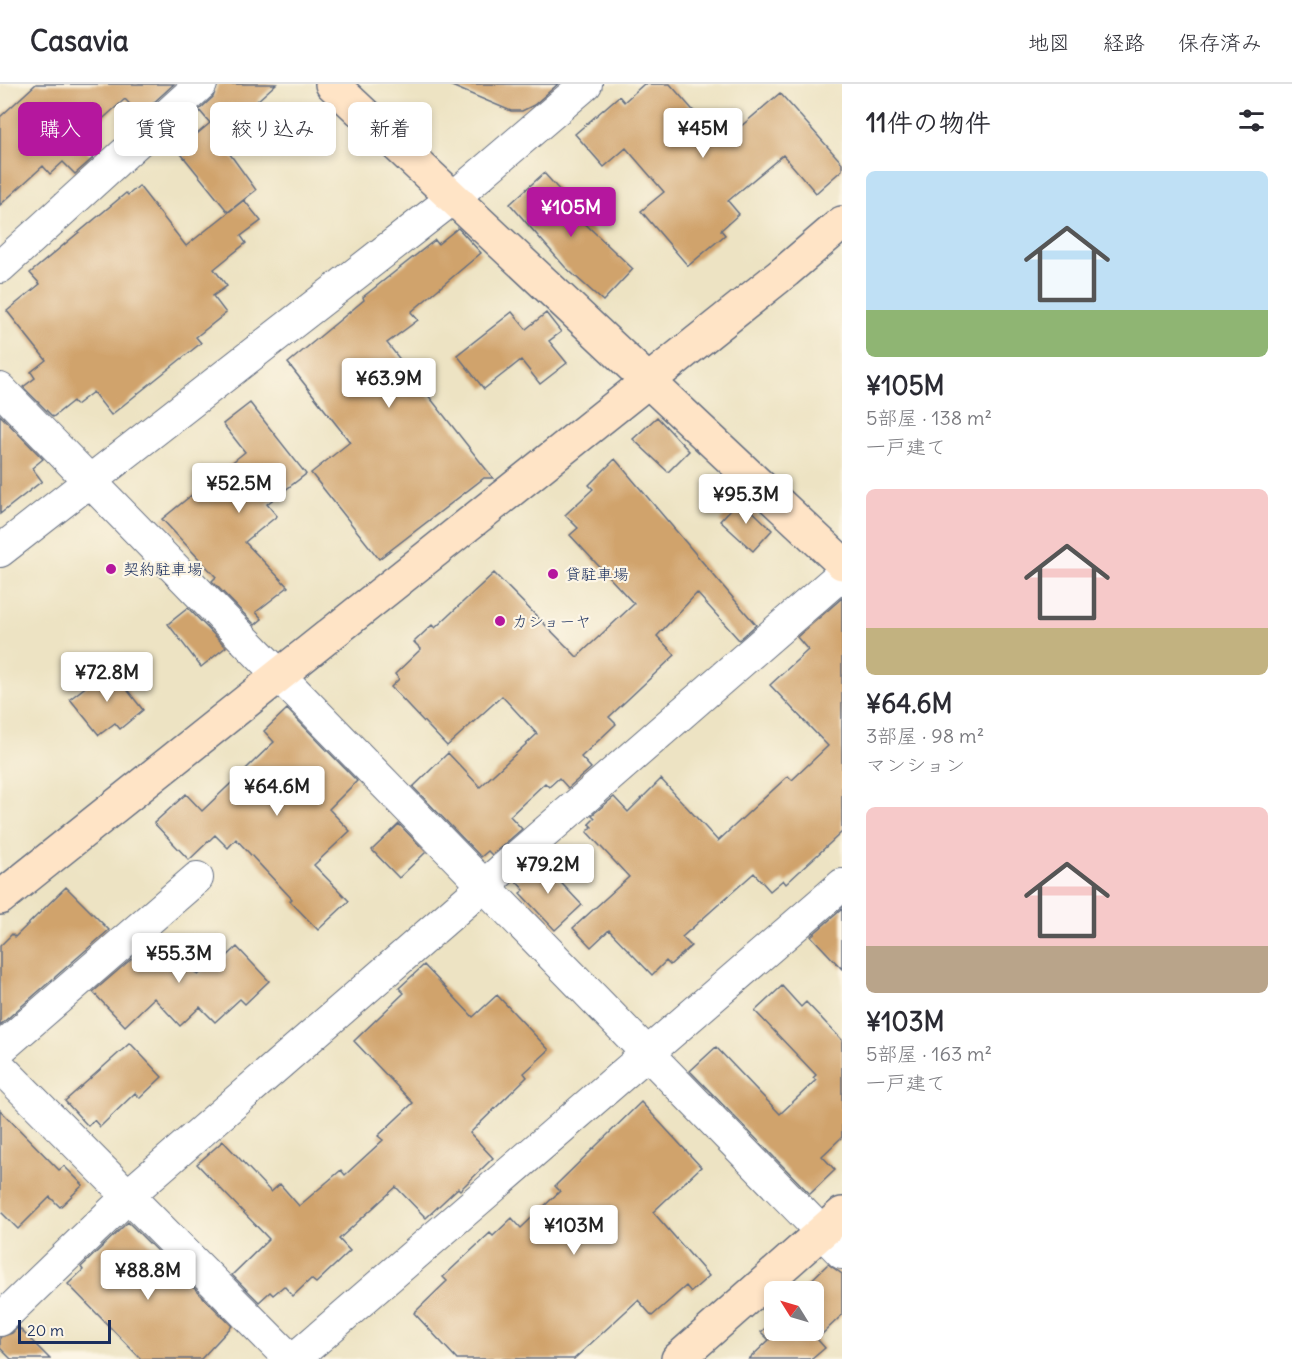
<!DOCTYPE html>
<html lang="ja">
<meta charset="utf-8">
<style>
body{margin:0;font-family:Delius,"Klee One",sans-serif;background:#f7f7f7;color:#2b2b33;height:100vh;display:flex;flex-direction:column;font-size:22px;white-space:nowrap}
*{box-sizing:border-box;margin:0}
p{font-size:20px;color:#7c7c81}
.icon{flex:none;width:33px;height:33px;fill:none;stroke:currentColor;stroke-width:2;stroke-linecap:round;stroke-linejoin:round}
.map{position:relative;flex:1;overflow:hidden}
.sheet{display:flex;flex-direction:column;background:#fff;width:450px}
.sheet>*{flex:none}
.banner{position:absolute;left:18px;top:18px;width:570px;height:54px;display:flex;gap:12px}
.needle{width:39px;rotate:307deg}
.buttons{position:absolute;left:764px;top:1197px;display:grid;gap:12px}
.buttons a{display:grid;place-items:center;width:60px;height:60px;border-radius:9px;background:#fff;box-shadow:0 3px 9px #0003;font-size:30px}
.scale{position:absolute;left:18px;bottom:15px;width:93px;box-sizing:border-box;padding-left:6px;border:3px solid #1b2f5e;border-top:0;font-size:16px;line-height:21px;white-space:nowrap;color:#1b2f5e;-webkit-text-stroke:4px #fcf5e5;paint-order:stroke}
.price{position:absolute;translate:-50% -51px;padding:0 14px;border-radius:6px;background:#fff;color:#222;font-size:20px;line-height:39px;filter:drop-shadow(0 2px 3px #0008)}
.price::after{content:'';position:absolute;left:50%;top:36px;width:18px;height:14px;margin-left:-9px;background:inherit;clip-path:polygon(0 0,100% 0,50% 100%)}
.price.current{background:#b5179e;color:#fff}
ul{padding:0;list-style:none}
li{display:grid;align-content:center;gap:12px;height:318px;padding:0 24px}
li span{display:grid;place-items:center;height:186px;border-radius:9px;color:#555}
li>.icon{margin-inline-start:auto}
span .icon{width:108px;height:108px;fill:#fffc;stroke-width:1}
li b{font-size:26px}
h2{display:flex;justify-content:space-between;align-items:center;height:72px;padding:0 24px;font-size:26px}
.chip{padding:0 21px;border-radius:9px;background:#fff;box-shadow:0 3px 9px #0003;font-size:21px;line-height:54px}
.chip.current{background:#b5179e;color:#fff}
header{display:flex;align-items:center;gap:36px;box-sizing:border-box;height:84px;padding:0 30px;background:#fff;border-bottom:2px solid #e1e1e2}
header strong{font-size:28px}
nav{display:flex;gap:33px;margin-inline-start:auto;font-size:21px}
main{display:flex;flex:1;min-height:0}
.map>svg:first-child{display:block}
.building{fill:#d0a36c}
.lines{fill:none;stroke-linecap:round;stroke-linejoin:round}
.street-casing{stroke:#646e81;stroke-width:34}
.secondary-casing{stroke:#646e81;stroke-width:36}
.street{stroke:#fff;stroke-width:32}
.secondary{stroke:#ffe4c6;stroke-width:33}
.poi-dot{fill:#b5179e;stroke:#fcf5e5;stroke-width:2}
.labels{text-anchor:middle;stroke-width:4.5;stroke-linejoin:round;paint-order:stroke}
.poi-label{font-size:16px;fill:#1b2f5e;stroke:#fcf5e5;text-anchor:start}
</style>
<header>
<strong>Casavia</strong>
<nav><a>地図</a><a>経路</a><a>保存済み</a></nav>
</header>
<main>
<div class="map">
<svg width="842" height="1275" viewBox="0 0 842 1275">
<rect width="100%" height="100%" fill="#fcf5e5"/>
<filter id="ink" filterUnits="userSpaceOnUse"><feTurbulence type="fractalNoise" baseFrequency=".0167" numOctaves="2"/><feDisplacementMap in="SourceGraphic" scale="12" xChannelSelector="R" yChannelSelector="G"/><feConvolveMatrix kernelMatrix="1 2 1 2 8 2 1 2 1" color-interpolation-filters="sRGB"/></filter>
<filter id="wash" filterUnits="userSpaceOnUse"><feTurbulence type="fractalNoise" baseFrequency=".008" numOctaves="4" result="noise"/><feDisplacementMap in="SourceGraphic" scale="24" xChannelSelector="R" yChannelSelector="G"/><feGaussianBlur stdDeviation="1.35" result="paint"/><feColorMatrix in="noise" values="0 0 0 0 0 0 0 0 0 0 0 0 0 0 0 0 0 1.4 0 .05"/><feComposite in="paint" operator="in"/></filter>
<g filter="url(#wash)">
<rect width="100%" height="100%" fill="#ede3c3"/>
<g id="blocks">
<path class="building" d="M36,0H174L140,31L125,15L78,57L93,74L75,90L63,78L50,90L43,82L0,121V33Z
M218,0H276L257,17L266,28L227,66L256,106L228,128L178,66L210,39L199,26L213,13Z
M447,0H558L534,21L522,27H511Z
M644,0H670L719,56L723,52L726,55L780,9L842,79V86L816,109L783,71L728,117L739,130L721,146L725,151L688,182L641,127L664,108L626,64L604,83L575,50L619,12L624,18Z
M544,89L580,129L577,132L633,185L603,217L565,183L510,120Z
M139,102L186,162L244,116L261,137L241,152L246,159L214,185L227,202L213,212L226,229L196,253L201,259L111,331L93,308L76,321L73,317L53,333L23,303L35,294L31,288L46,276L7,227L40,200L30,189L126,109L128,111Z
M458,144L481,169L411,228L418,236L387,259L493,394H484L379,475L311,389L350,358L288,279L364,216L363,213L435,156L438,160Z
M512,228L526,245L546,229L561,248L549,257L567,279L540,300L521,276L484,305L457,271Z
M250,319L306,390L267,420L277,432L245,458L288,503L256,528L262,535L255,541L212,497L216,493L162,435L245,368L223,340Z
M0,331L43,375L32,384L42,397L0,430Z
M657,333L689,367L668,388L633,355Z
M615,375L756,541L739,556L697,509L657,552L675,571L609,633L616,640L581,673L591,684L568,704L559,694L549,703L545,699L510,732L522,745L492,771L488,767L481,773L413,703L448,669L480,703L537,650L502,612L447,662L391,603L399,595L395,590L421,565L414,558L432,541L435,544L494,489L577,573L634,520L570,451L578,444L565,431L593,405L589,401Z
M740,415L772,446L753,467L720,437Z
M842,514V748L786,800L783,796L770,807L754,789L682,853L691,862L670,881L666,877L652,891L609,846L591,863L573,844L629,793L587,748L592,743L589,740L595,734L592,731L614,713L628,728L661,695L718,757L788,692L792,696L828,662L770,601L808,566L797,553Z
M188,524L226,563L201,583L168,540Z
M110,584L143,626L120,645L115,639L99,651L70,615Z
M287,625L357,697L329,725L350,747L314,781L349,817L318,846L290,817L292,815L236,755L228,764L215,751L189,776L154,739L186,710L202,727L274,658L264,647Z
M399,740L426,768L399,794L372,766Z
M542,775L551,784L549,786L582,821L555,846L520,809L524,806L516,797Z
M66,803L109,846L0,941V862L12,850L15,853Z
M842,825V885L811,852Z
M159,851L198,891L217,874L221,878L237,863L269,897L245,920L240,915L215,938L200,923L180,942L154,914L125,942L93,908Z
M424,881L473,933L497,911L549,966L524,989L527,993L470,1049L493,1074L460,1106L458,1104L426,1134L396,1103L339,1155L350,1167L316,1199L311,1195L293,1212L284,1202L273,1211L270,1208L259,1218L232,1191L269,1155L197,1080L223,1057L271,1108L280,1100L299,1122L341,1086L345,1091L383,1056L378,1052L413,1019L354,957L404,909L399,904Z
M782,902L801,923L806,918L842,956V1053L822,1072L835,1086L810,1110L690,987L716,963L780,1030L816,996L813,994L816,991L755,927Z
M130,959L162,993L140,1014L135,1009L100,1043L94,1036L88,1042L65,1017Z
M641,1018L701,1083L653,1128L709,1192L691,1208L686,1202L652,1232L638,1216L574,1275H457L414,1229L447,1197L443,1193L490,1149L493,1152L512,1134L521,1144L560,1107L555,1102Z
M0,1026L59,1086L64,1082L83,1101L60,1123L50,1113L18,1145L0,1127Z
M128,1138L232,1242L201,1275H141L68,1200L83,1186L81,1183Z
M828,1180L842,1190V1231L817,1255L825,1264L812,1275H749L769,1256L761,1248L771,1239L768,1236L774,1231V1246H813V1208H799Z
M18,1243L50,1275H11L0,1264V1253L12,1249Z"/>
</g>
</g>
<g filter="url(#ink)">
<use href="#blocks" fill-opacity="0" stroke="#646e81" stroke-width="1.5"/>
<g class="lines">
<defs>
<path id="street" d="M0,183L201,0
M0,305L842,1169
M0,467L453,114L586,0
M0,965L197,794
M0,983L290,1275
M0,1236L140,1101L842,490
M294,1275L842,801"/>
<path id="secondary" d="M332,0L842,479
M0,814L786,187L842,139
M678,1275L842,1130"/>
</defs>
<use href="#street" class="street-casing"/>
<use href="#secondary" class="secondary-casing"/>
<use href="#street" class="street"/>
<use href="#secondary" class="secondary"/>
</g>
</g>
<g class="poi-dot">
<circle cx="111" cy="485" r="6"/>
<circle cx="553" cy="490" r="6"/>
<circle cx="500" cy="537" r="6"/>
</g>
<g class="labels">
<g class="poi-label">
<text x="123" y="491">契約駐車場</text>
<text x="565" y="496">貸駐車場</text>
<text x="512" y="543">カショーヤ</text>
</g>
</g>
</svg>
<div class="buttons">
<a><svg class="needle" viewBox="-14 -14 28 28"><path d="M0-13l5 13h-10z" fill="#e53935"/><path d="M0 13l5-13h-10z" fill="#7c7c81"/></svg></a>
</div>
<div class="scale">20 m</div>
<b class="price" style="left:703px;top:75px">¥45M</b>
<b class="price current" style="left:571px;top:154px">¥105M</b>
<b class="price" style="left:389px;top:325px">¥63.9M</b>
<b class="price" style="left:239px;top:430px">¥52.5M</b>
<b class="price" style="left:746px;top:441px">¥95.3M</b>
<b class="price" style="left:107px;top:619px">¥72.8M</b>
<b class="price" style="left:277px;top:733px">¥64.6M</b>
<b class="price" style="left:548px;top:811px">¥79.2M</b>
<b class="price" style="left:179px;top:900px">¥55.3M</b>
<b class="price" style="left:574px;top:1172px">¥103M</b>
<b class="price" style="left:148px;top:1217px">¥88.8M</b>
<div class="banner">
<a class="chip current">購入</a>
<a class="chip">賃貸</a>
<a class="chip">絞り込み</a>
<a class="chip">新着</a>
</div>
</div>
<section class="sheet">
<h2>11件の物件<svg class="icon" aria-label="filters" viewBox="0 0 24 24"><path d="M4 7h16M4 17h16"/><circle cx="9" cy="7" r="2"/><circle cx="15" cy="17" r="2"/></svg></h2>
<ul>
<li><span style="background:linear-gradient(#bfe0f5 75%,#8fb573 0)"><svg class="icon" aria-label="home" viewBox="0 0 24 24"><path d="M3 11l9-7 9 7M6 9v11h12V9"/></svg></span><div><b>¥105M</b><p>5部屋 · 138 m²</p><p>一戸建て</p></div></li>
<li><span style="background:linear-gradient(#f6c9c9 75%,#c2b280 0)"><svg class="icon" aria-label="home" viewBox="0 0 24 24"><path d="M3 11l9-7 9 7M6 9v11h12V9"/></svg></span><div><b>¥64.6M</b><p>3部屋 · 98 m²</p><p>マンション</p></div></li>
<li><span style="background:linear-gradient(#f6c9c9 75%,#b9a48a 0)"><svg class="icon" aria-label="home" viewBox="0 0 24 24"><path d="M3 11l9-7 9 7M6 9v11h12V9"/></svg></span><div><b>¥103M</b><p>5部屋 · 163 m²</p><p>一戸建て</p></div></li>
</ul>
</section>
</main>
